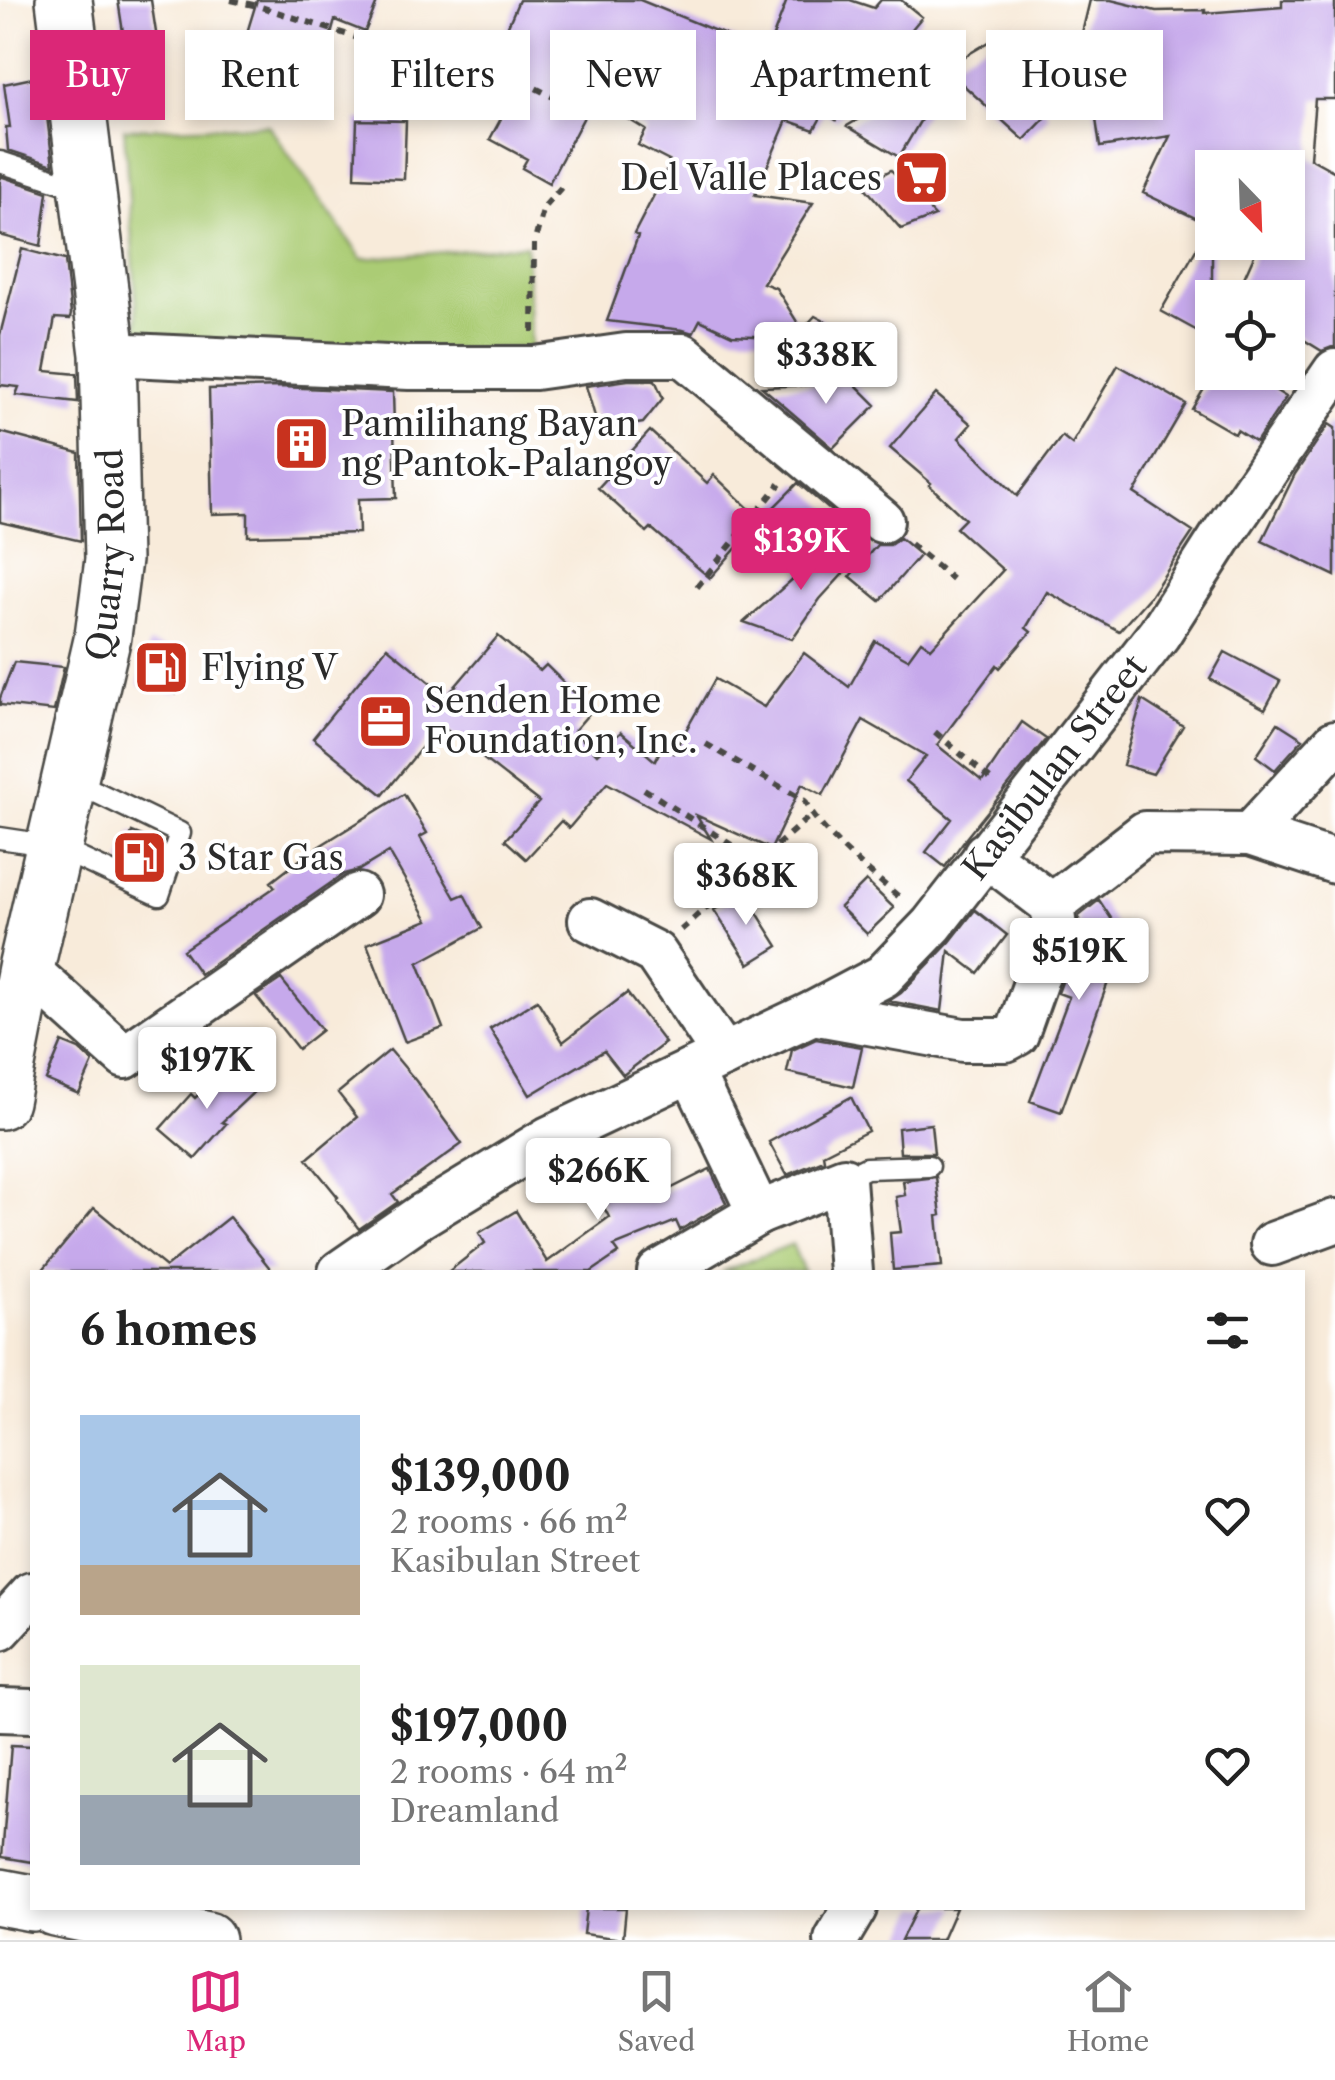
<!DOCTYPE html>
<meta charset="utf-8">
<style>
body{margin:0;font-family:"Libre Caslon Text",serif;background:#f2f2f2;color:#222;height:100vh;display:flex;flex-direction:column;font-size:38px;white-space:nowrap}
*{box-sizing:border-box;margin:0}
p{font-size:32px;color:#767676}
.icon{flex:none;width:55px;height:55px;fill:none;stroke:currentColor;stroke-width:2;stroke-linecap:round;stroke-linejoin:round}
.map{position:relative;flex:1;overflow:hidden}
.panel{position:absolute;left:30px;top:1270px;width:1275px;height:640px;display:flex;flex-direction:column;background:#fff;border-radius:0px;box-shadow:0 5px 15px #0003}
.panel>*{flex:none}
.banner{position:absolute;left:30px;top:30px;width:1275px;height:90px;display:flex;gap:20px}
.needle{width:65px;rotate:157deg}
.controls{position:absolute;left:1195px;top:150px;display:grid;gap:20px}
.controls a{display:grid;place-items:center;width:110px;height:110px;border-radius:0px;background:#fff;box-shadow:0 5px 15px #0003;font-size:50px}
.price{position:absolute;translate:-50% -85px;padding:0 22px;border-radius:10px;background:#fff;color:#222;font-size:32px;line-height:65px;filter:drop-shadow(0 2px 5px #0008)}
.price::after{content:'';position:absolute;left:50%;top:60px;width:30px;height:22px;margin-left:-15px;background:inherit;clip-path:polygon(0 0,100% 0,50% 100%)}
.price.active{background:#db2777;color:#fff}
ul{padding:0;list-style:none}
li{display:flex;align-items:center;gap:30px;height:250px;padding:0 50px}
li span{display:grid;place-items:center;flex:none;width:280px;height:200px;border-radius:0px;color:#555}
li>.icon{margin-inline-start:auto}
span .icon{width:120px;height:120px;fill:#fffc;stroke-width:1}
li b{font-size:42px}
h2{display:flex;justify-content:space-between;align-items:center;height:120px;padding:0 50px;font-size:42px}
.chip{padding:0 35px;border-radius:0px;background:#fff;box-shadow:0 5px 15px #0003;font-size:35px;line-height:90px}
.chip.active{background:#db2777;color:#fff}
.menu{display:flex;justify-content:space-around;align-items:center;height:140px;border-top:2px solid #e0e0e0;background:#fff;font-size:28px;color:#767676}
.menu a{display:grid;justify-items:center;gap:5px}
.menu .active{color:#db2777}
.map>svg:first-child{display:block}
.green{fill:#abcc74;stroke:#6b7c50;stroke-width:2.5}
.building{fill:#c6a9eb}
.lines{fill:none;stroke-linecap:round;stroke-linejoin:round}
.lane-casing{stroke:#4a4845;stroke-width:25}
.street-casing{stroke:#4a4845;stroke-width:48}
.secondary-casing{stroke:#4a4845;stroke-width:60}
.path{stroke:#4a4845;stroke-width:6;stroke-dasharray:8 8;stroke-linecap:butt}
.lane{stroke:#fff;stroke-width:20}
.street{stroke:#fff;stroke-width:42}
.secondary{stroke:#fff;stroke-width:55}
.labels{text-anchor:middle;stroke-width:8;stroke-linejoin:round;paint-order:stroke}
.poi-label{font-size:35px;fill:#2b2b2b;stroke:#fff;text-anchor:start}
.street-label{font-size:35px;fill:#2b2b2b;stroke:#fff}
</style>
<div class="map">
<svg width="1335" height="1940" viewBox="0 0 1335 1940">
<rect width="100%" height="100%" fill="#fff"/>
<filter id="ink" filterUnits="userSpaceOnUse"><feTurbulence type="fractalNoise" baseFrequency=".01" numOctaves="2"/><feDisplacementMap in="SourceGraphic" scale="20" xChannelSelector="R" yChannelSelector="G"/><feConvolveMatrix kernelMatrix="1 2 1 2 8 2 1 2 1" color-interpolation-filters="sRGB"/></filter>
<filter id="wash" filterUnits="userSpaceOnUse"><feTurbulence type="fractalNoise" baseFrequency=".0048" numOctaves="4" result="noise"/><feDisplacementMap in="SourceGraphic" scale="40" xChannelSelector="R" yChannelSelector="G"/><feGaussianBlur stdDeviation="2.25" result="paint"/><feColorMatrix in="noise" values="0 0 0 0 0 0 0 0 0 0 0 0 0 0 0 0 0 1.4 0 .05"/><feComposite in="paint" operator="in"/></filter>
<g filter="url(#wash)">
<rect width="100%" height="100%" fill="#f8ebda"/>
<path class="green" d="M268,125L362,259L526,245L531,348L397,351L139,341L124,129Z
M792,1244L804,1272H722Z"/>
<g id="blocks">
<path class="building" d="M118,0H151L159,52L127,58Z
M257,0H378L365,32L335,20L318,84L239,59Z
M519,0H640L767,52L787,0H850L874,8L881,0H901L922,17L836,120L824,112L814,130L787,120L755,195L813,203L763,283L776,288L802,330L815,316L851,335L833,353L785,347L793,338L732,335L700,320L693,333L683,330L607,321L638,236L634,234L671,162L638,145L646,130L594,98L549,183L522,168L527,159L490,139L526,72L494,58Z
M1090,0H1111L1156,11L1205,10V13L1282,7V0H1335V99H1315L1310,158L1335,172V346L1322,351L1288,330V298H1235L1260,242H1288V168H1212V339L1161,311L1210,225L1143,193L1170,136L1100,147L1094,105L1092,35L1082,33Z
M1001,35L1048,115L1024,140L949,72L899,157L847,126Z
M42,76L53,165L8,150L6,127H10L4,84Z
M357,120L406,121L404,179L355,177Z
M891,170L935,216L901,229L863,185Z
M0,176L48,192L41,246L0,235Z
M22,249L65,260L71,314L70,319L55,318L45,371L77,374L78,402L16,395L19,387L0,385V335Z
M1118,365L1186,404L1134,493L1193,532L1151,595L1119,631L1047,592L1026,628L1031,632L1000,668L997,665L937,745L982,781L1022,722L1046,739L966,838L945,867L926,852L952,819L906,781L926,756L863,720L823,795L802,784L771,849L696,815L711,839L607,783L569,828L561,821L526,859L505,840L539,802L440,725L383,795L313,738L387,647L447,696L498,636L540,671L546,665L592,710L574,731L597,754L621,732L655,761L662,747L673,753L715,679L764,707L804,653L849,687L875,641L908,659L921,641L931,648L1003,570L956,528L965,519L929,485L931,483L890,448L936,394L971,424L959,438L1017,496L1062,436L1072,444Z
M1214,372H1285L1275,390L1286,397L1256,442L1237,430L1235,434L1192,409Z
M628,380H655L663,398L643,423L599,430L586,386Z
M854,383L876,405L833,448L762,387Z
M281,387L393,392L396,498L358,499L359,533L248,536V513L212,514L209,389Z
M1329,424L1335,428V576L1262,541L1295,474Z
M650,431L707,483L714,475L761,520L710,578L651,528L647,532L598,488Z
M0,432L79,453L81,541L0,522Z
M798,483L831,511L802,539L773,508Z
M900,538L920,555L880,601L850,576L877,545H890Z
M824,540L851,565L820,599L792,639L744,622L803,570L799,567Z
M149,644L185,652L176,694L138,685Z
M1225,652L1280,681L1265,709L1210,679Z
M14,662L64,667L54,711L0,705V698Z
M1142,700L1183,726L1153,774L1123,765Z
M1278,723L1303,739L1275,770L1256,756Z
M404,794L427,833L420,837L455,898L464,894L482,928L418,963L443,1028L405,1042L367,944L428,920L389,852L359,870L344,874L200,974L183,950L275,887L271,882L310,852Z
M132,832L160,843L148,875L121,862Z
M866,881L894,908L867,934L840,907Z
M744,892L778,946L749,964L714,910Z
M1099,900L1124,938L1061,1112L1030,1101L1069,997L1058,993L1079,935V916Z
M975,910L1007,935L978,973L949,951L942,1011L889,1001L901,993L950,942Z
M281,979L322,1030L298,1049L256,996Z
M627,993L665,1043L623,1075L604,1051L530,1095L490,1029L537,1000L563,1042Z
M816,1039L862,1047L853,1087L787,1072L792,1050Z
M62,1042L79,1049L93,1062L79,1094L46,1080Z
M390,1050L416,1081L462,1144L392,1194L398,1202L359,1229L336,1199L338,1197L307,1159L357,1117L338,1093Z
M231,1065L256,1090L222,1122L226,1124L195,1159L160,1129L191,1094L195,1098Z
M851,1097L868,1131L823,1154L824,1160L787,1175L769,1142Z
M931,1124L934,1153H900L898,1128Z
M625,1150L650,1199L710,1169L726,1203L680,1230L676,1221L614,1246L619,1253L591,1272H448L485,1243L479,1233L516,1211L547,1262L609,1217L585,1171Z
M936,1177L941,1215L937,1216L942,1266L893,1270L890,1233L901,1232L896,1197L905,1195L903,1181Z
M94,1208L166,1267L229,1217L273,1272H41Z
M11,1745L32,1746V1862L2,1857Z
M586,1908H626L623,1939L583,1934Z
M917,1908H956L942,1940H901Z"/>
</g>
</g>
<g filter="url(#ink)">
<use href="#blocks" fill-opacity="0" stroke="#4a4845" stroke-width="2.5"/>
<g class="lines">
<defs>
<path id="lane" d="M0,162L83,189
M0,838L53,846L159,895L180,833L71,780
M844,1179L866,1168L929,1166"/>
<g id="street">
<path d="M108,354L409,368H535L626,355H683L882,521"/>
<path d="M1250,834L1335,742"/>
<path d="M1052,905L1145,833L1250,834L1335,862"/>
<path d="M590,920L655,953L724,1055"/>
<path d="M26,968L125,1057L358,895"/>
<path d="M813,1013L963,1040H1006L1017,1034L1055,927L1052,905L985,854"/>
<path d="M691,1071L759,1213"/>
<path d="M1272,1244L1335,1221"/>
<path id="s1" d="M340,1272L421,1216L549,1138L813,1013L883,976L932,925L1159,634L1223,534L1335,371"/>
<path d="M659,1272L759,1213L844,1179L851,1272"/>
<path d="M0,1629L32,1594"/>
<path d="M0,1710L32,1711"/>
<path d="M836,1940L855,1908"/>
</g>
<g id="secondary">
<path id="s2" d="M0,1101L26,968L103,636L113,560L108,354L64,0"/>
<path d="M0,1897L32,1903"/>
<path d="M55,1908L207,1940"/>
</g>
</defs>
<use href="#lane" class="lane-casing"/>
<use href="#street" class="street-casing"/>
<use href="#secondary" class="secondary-casing"/>
<path class="path" d="M231,0L258,6L464,72H504L569,105
M533,332L534,244L544,207L565,183
M910,544L952,579
M697,587L780,484
M935,732L995,783
M706,744L805,801C818,832 877,878 904,901
M644,789L758,862
M681,930L811,815"/>
<use href="#lane" class="lane"/>
<use href="#street" class="street"/>
<use href="#secondary" class="secondary"/>
</g>
</g>
<defs>
<symbol id="supermarket-square" viewBox="-11 -11 22 22"><rect x="-9" y="-9" width="18" height="18" rx="4" fill="#c8321e" stroke="#fff"/><path d="M-6-5.5h2.5l.6 2H6L4.5 2H-2.5L-4.4-4H-6ZM-1.5 3.2a1.3 1.3 0 1 0 .1 0ZM3 3.2a1.3 1.3 0 1 0 .1 0Z" fill="#fff"/></symbol>
<symbol id="building-square" viewBox="-11 -11 22 22"><rect x="-9" y="-9" width="18" height="18" rx="4" fill="#c8321e" stroke="#fff"/><path d="M-4-6H4V6H1V3H-1V6H-4ZM-2.5-4.3h1.7v1.8h-1.7ZM.8-4.3h1.7v1.8H.8ZM-2.5-1h1.7V.8h-1.7ZM.8-1h1.7V.8H.8Z" fill="#fff"/></symbol>
<symbol id="fuel-square" viewBox="-11 -11 22 22"><rect x="-9" y="-9" width="18" height="18" rx="4" fill="#c8321e" stroke="#fff"/><path d="M-5.5-6h7V0h2V4h1.3V-2.5L3-4.5l.8-.8L6-3V5H2.5V1h-1V6h-7ZM-4.2-4.7v3.2H.2V-4.7Z" fill="#fff"/></symbol>
<symbol id="office-square" viewBox="-11 -11 22 22"><rect x="-9" y="-9" width="18" height="18" rx="4" fill="#c8321e" stroke="#fff"/><path d="M-6-3h4V-5.5h4V-3h4V5H-6ZM-1-4.5V-3h2v-1.5ZM-6 0V1H6V0Z" fill="#fff"/></symbol>
</defs>
<g fill-rule="evenodd">
<use href="#supermarket-square" x="890" y="146" width="63" height="63"/>
<use href="#building-square" x="270" y="412" width="63" height="63"/>
<use href="#fuel-square" x="130" y="636" width="63" height="63"/>
<use href="#office-square" x="354" y="690" width="63" height="63"/>
<use href="#fuel-square" x="108" y="826" width="63" height="63"/>
</g>
<g class="labels">
<g class="poi-label">
<text x="882" y="190" text-anchor="end">Del Valle Places</text>
<text x="341" y="436">Pamilihang Bayan<tspan x="341" dy="40">ng Pantok-Palangoy</tspan></text>
<text x="201" y="680">Flying V</text>
<text x="424" y="713">Senden Home<tspan x="424" dy="40">Foundation, Inc.</tspan></text>
<text x="178" y="870">3 Star Gas</text>
</g>
<g class="street-label">
<text dy="12" stroke="none"><textPath href="#s2" startOffset="558">Quarry Road</textPath></text>
<text dy="12" stroke="none"><textPath href="#s1" startOffset="890">Kasibulan Street</textPath></text>
</g>
</g>
</svg>
<div class="controls">
<a><svg class="needle" viewBox="-14 -14 28 28"><path d="M0-13l5 13h-10z" fill="#e53935"/><path d="M0 13l5-13h-10z" fill="#767676"/></svg></a>
<a><svg class="icon" aria-label="locate" viewBox="0 0 24 24"><circle cx="12" cy="12" r="6"/><path d="M12 2v4M12 18v4M2 12h4M18 12h4"/></svg></a>
</div>
<b class="price" style="left:826px;top:407px">$338K</b>
<b class="price active" style="left:801px;top:593px">$139K</b>
<b class="price" style="left:746px;top:928px">$368K</b>
<b class="price" style="left:1079px;top:1003px">$519K</b>
<b class="price" style="left:207px;top:1112px">$197K</b>
<b class="price" style="left:598px;top:1223px">$266K</b>
<div class="banner">
<a class="chip active">Buy</a>
<a class="chip">Rent</a>
<a class="chip">Filters</a>
<a class="chip">New</a>
<a class="chip">Apartment</a>
<a class="chip">House</a>
</div>
<section class="panel">
<h2>6 homes<svg class="icon" aria-label="filters" viewBox="0 0 24 24"><path d="M4 7h16M4 17h16"/><circle cx="9" cy="7" r="2"/><circle cx="15" cy="17" r="2"/></svg></h2>
<ul>
<li><span style="background:linear-gradient(#a9c7e8 75%,#b9a48a 0)"><svg class="icon" aria-label="home" viewBox="0 0 24 24"><path d="M3 11l9-7 9 7M6 9v11h12V9"/></svg></span><div><b>$139,000</b><p>2 rooms · 66 m²</p><p>Kasibulan Street</p></div><svg class="icon" aria-label="heart" viewBox="0 0 24 24"><path d="M12 20l-8-8c-3-5 5-10 8-4 3-6 11-1 8 4z"/></svg></li>
<li><span style="background:linear-gradient(#dfe7d0 65%,#9aa5b1 0)"><svg class="icon" aria-label="home" viewBox="0 0 24 24"><path d="M3 11l9-7 9 7M6 9v11h12V9"/></svg></span><div><b>$197,000</b><p>2 rooms · 64 m²</p><p>Dreamland</p></div><svg class="icon" aria-label="heart" viewBox="0 0 24 24"><path d="M12 20l-8-8c-3-5 5-10 8-4 3-6 11-1 8 4z"/></svg></li>
</ul>
</section>
</div>
<nav class="menu">
<a class="active"><svg class="icon" aria-label="map" viewBox="0 0 24 24"><path d="M3 6l6-2 6 2 6-2v14l-6 2-6-2-6 2zM9 4v14M15 6v14"/></svg>Map</a>
<a><svg class="icon" aria-label="saved" viewBox="0 0 24 24"><path d="M7 4h10v16l-5-4-5 4z"/></svg>Saved</a>
<a><svg class="icon" aria-label="home" viewBox="0 0 24 24"><path d="M3 11l9-7 9 7M6 9v11h12V9"/></svg>Home</a>
</nav>
